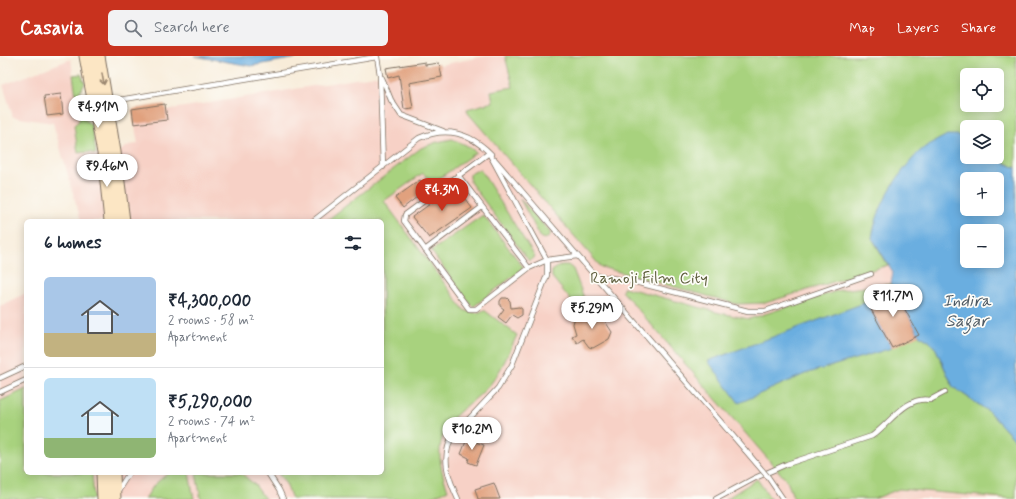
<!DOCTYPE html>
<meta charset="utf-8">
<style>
body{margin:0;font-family:Mynerve,sans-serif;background:#f2f2f3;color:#1f2937;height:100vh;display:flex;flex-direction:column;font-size:15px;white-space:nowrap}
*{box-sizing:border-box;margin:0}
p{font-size:13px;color:#747a83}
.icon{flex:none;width:22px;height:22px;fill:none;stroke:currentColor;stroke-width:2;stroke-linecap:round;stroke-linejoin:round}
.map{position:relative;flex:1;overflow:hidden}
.drawer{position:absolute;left:24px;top:163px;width:360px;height:256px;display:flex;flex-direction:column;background:#fff;border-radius:6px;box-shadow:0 2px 10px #0003}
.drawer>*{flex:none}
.controls{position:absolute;left:960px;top:12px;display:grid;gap:8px}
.controls a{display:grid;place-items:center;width:44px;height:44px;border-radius:6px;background:#fff;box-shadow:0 2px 10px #0003;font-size:20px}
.price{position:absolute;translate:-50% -34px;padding:0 9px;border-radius:14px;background:#fff;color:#222;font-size:13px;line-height:26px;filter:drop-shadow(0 1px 2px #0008)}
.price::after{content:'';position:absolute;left:50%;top:24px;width:12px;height:9px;margin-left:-6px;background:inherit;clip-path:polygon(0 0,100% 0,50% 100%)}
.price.active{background:#c8321e;color:#fff}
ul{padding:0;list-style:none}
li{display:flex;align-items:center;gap:12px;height:100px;padding:0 20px}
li+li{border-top:1px solid #e0e1e3}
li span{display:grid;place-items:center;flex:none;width:112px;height:80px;border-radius:6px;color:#555}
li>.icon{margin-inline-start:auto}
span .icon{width:48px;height:48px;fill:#fffc;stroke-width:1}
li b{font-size:17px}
h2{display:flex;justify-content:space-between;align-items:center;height:48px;padding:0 20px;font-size:17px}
header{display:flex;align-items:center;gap:24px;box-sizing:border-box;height:56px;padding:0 20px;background:#c8321e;color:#fff}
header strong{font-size:19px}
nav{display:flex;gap:22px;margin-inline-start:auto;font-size:14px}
.search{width:280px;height:36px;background:#f2f2f3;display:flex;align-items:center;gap:10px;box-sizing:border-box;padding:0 14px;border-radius:6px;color:#747a83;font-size:15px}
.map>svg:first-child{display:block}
.built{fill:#f7d1c6}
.green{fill:#a8d27e;stroke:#727e4e;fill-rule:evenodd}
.water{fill:#6baee0;stroke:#536c7f;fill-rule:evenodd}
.building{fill:#e1a17e}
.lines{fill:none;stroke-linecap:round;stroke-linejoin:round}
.lane-casing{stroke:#7d6e5f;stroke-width:6}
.secondary-casing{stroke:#7d6e5f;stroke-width:15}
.lane{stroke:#fff;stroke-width:4.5}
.secondary{stroke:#fce6c4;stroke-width:13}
.lane-bridge-casing{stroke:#7d6e5f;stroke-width:6;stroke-linecap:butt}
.lane-bridge{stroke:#fff;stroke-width:4.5}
.oneway{stroke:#9c8871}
.labels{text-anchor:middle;stroke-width:3.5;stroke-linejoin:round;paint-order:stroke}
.park-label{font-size:16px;fill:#5c5c3b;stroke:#fdfcf7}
.water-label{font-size:17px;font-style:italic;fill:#4c5862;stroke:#fdfcf7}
</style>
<header>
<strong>Casavia</strong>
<div class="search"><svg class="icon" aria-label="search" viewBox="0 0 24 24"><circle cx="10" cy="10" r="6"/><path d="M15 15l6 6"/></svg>Search here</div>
<nav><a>Map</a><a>Layers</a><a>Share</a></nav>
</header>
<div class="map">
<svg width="1016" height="443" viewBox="0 0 1016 443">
<rect width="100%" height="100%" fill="#fdfcf7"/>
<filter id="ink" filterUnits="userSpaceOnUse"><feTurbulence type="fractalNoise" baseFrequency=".025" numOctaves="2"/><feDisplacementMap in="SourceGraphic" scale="8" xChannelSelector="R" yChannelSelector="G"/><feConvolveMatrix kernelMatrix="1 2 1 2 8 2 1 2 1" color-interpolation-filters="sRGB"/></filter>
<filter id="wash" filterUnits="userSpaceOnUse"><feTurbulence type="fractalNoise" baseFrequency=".012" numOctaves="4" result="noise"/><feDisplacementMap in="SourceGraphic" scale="16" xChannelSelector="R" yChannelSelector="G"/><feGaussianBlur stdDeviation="0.9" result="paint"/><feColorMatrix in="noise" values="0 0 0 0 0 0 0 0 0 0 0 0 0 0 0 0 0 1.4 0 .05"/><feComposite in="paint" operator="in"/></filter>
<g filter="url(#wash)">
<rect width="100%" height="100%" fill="#f8ecd9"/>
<path class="built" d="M486,0H772L872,182L893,217L891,228L965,357L1016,426V443H0V250L26,237V417H382V165H81L53,67L13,61L3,29L71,3L79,65V97L88,96L97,99L120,95L129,89L138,88L132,53L166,54L380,19L386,17V12L425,6V9L439,7L440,9Z"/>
<path class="green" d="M505,0H1016V112L992,101H997V71H967V85L957,79L872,182L888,209L765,247L737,248L601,211L468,57L467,53L493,46L491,35L513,31ZM967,19H997V49H967Z
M81,18L85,27L79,38L76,40L73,19Z
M82,61L92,70L96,98L88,96L78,97L74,69L79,65V62Z
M452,83L466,89L476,96L433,127L423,117L384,145L464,254C472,257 477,258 484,254L517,279C508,298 500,319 485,334C476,343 464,351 455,360C434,384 438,407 448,434L427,443H292L286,428L278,417H382V165H326L421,92L437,86Z
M480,113L535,201L529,205L470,126V118Z
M520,143L550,176V179L546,183L541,182Z
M483,159L524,212L473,251L431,195Z
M561,209H568L573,213L586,247L584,253H578L552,221V215Z
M891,228L919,279L929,285L936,293L953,331L988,355L1016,385V443L899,433L874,443H794L787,425L622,235L624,231L720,257L749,263L840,234Z
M26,333V417H92L94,443H0V345Z
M168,417H189L194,443H145L154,429Z
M196,417H241L255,429L265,443H201Z
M757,423L771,443H726Z"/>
<path class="water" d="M194,0H308L251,10Z
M947,79H957L967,85V101H992L1016,112V385L988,355L953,331L936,293L929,285L919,279L893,232L891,228L893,216L872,182C877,150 897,118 920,95C927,89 938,84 947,79ZM967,123H997V153H967ZM967,175H997V205H967Z
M867,246L892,292L805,318L739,347L708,305Z"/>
<g id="blocks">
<path class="building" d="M425,6V9L439,7L442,21L409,27L413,52L404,53L399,19L388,22L386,12Z
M61,38L63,58L47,60L44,40Z
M165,48L167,64L134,68L132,53Z
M420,124L427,133L403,152L395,142Z
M455,130L472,152L429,182L412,161Z
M893,232L919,279L892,292L867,246Z
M502,242H507L510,245L511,252L519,251L522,253V259L517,262L512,259L506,267L498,261L504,253L500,250V245Z
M592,254L601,259L612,276L609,283L593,292L589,291L583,283L577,287L572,280L576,278L573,268L574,264L585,260L584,259Z
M467,383L484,389L476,409L468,406L469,402L461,398Z
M494,427L500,443H478L475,433Z"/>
</g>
</g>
<g filter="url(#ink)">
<use href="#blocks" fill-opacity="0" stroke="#7d6e5f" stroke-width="1"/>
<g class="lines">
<defs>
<path id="lane" d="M382,22L391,44L401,59L443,75
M107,46L377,1L380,19L383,111
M495,104L745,394
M458,119L529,212
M313,165L419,82C447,70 470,77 491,98
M425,194L482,151
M593,219L631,225L748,255H765L871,218
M0,322L26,310
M0,336L26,324
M268,417L279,434L283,443
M117,436L129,417
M458,443C448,422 441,402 452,381L498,332L512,309L547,219V204L489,97L405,159L404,165L469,253H476L529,212L547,204L577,200
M716,443L755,422L787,408L872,380C889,368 907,339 930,344L945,336"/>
<path id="secondary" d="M86,0L104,97L111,165
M98,0L114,96L123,165
M103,417L104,443
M113,417L114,443"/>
</defs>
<use href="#lane" class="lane-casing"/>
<use href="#secondary" class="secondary-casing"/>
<use href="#lane" class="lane"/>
<use href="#secondary" class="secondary"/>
<defs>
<path id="lane-bridge" d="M745,394L768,421L783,443"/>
</defs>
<use href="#lane-bridge" class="lane-bridge-casing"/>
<use href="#lane-bridge" class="lane-bridge"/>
</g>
<defs><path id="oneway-shaft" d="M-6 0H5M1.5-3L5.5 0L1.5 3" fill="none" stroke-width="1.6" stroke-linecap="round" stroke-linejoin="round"/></defs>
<use class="oneway" href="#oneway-shaft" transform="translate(103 23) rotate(80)"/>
</g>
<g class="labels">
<g class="park-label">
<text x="649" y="227">Ramoji Film City</text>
</g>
<g class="water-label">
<text x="967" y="250">Indira<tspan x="967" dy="20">Sagar</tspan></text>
</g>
</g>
</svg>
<div class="controls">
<a><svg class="icon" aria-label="locate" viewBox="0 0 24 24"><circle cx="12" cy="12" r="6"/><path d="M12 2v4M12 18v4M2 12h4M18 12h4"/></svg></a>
<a><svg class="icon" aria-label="layers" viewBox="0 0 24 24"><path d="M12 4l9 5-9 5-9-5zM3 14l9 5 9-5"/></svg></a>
<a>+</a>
<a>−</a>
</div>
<b class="price" style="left:98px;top:73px">₹4.91M</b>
<b class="price" style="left:107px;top:132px">₹9.46M</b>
<b class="price active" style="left:442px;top:156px">₹4.3M</b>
<b class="price" style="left:893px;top:262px">₹11.7M</b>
<b class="price" style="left:592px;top:274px">₹5.29M</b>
<b class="price" style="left:472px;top:395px">₹10.2M</b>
<section class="drawer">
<h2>6 homes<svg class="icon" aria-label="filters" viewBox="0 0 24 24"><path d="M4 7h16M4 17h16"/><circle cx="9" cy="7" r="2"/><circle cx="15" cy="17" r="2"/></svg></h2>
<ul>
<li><span style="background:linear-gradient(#a9c7e8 70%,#c2b280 0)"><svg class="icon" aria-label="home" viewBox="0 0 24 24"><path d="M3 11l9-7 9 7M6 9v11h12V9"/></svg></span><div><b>₹4,300,000</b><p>2 rooms · 58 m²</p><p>Apartment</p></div></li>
<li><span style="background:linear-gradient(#bfe0f5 75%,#8fb573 0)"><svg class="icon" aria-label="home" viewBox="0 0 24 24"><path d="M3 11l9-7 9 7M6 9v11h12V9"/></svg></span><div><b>₹5,290,000</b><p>2 rooms · 74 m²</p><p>Apartment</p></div></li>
</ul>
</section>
</div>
